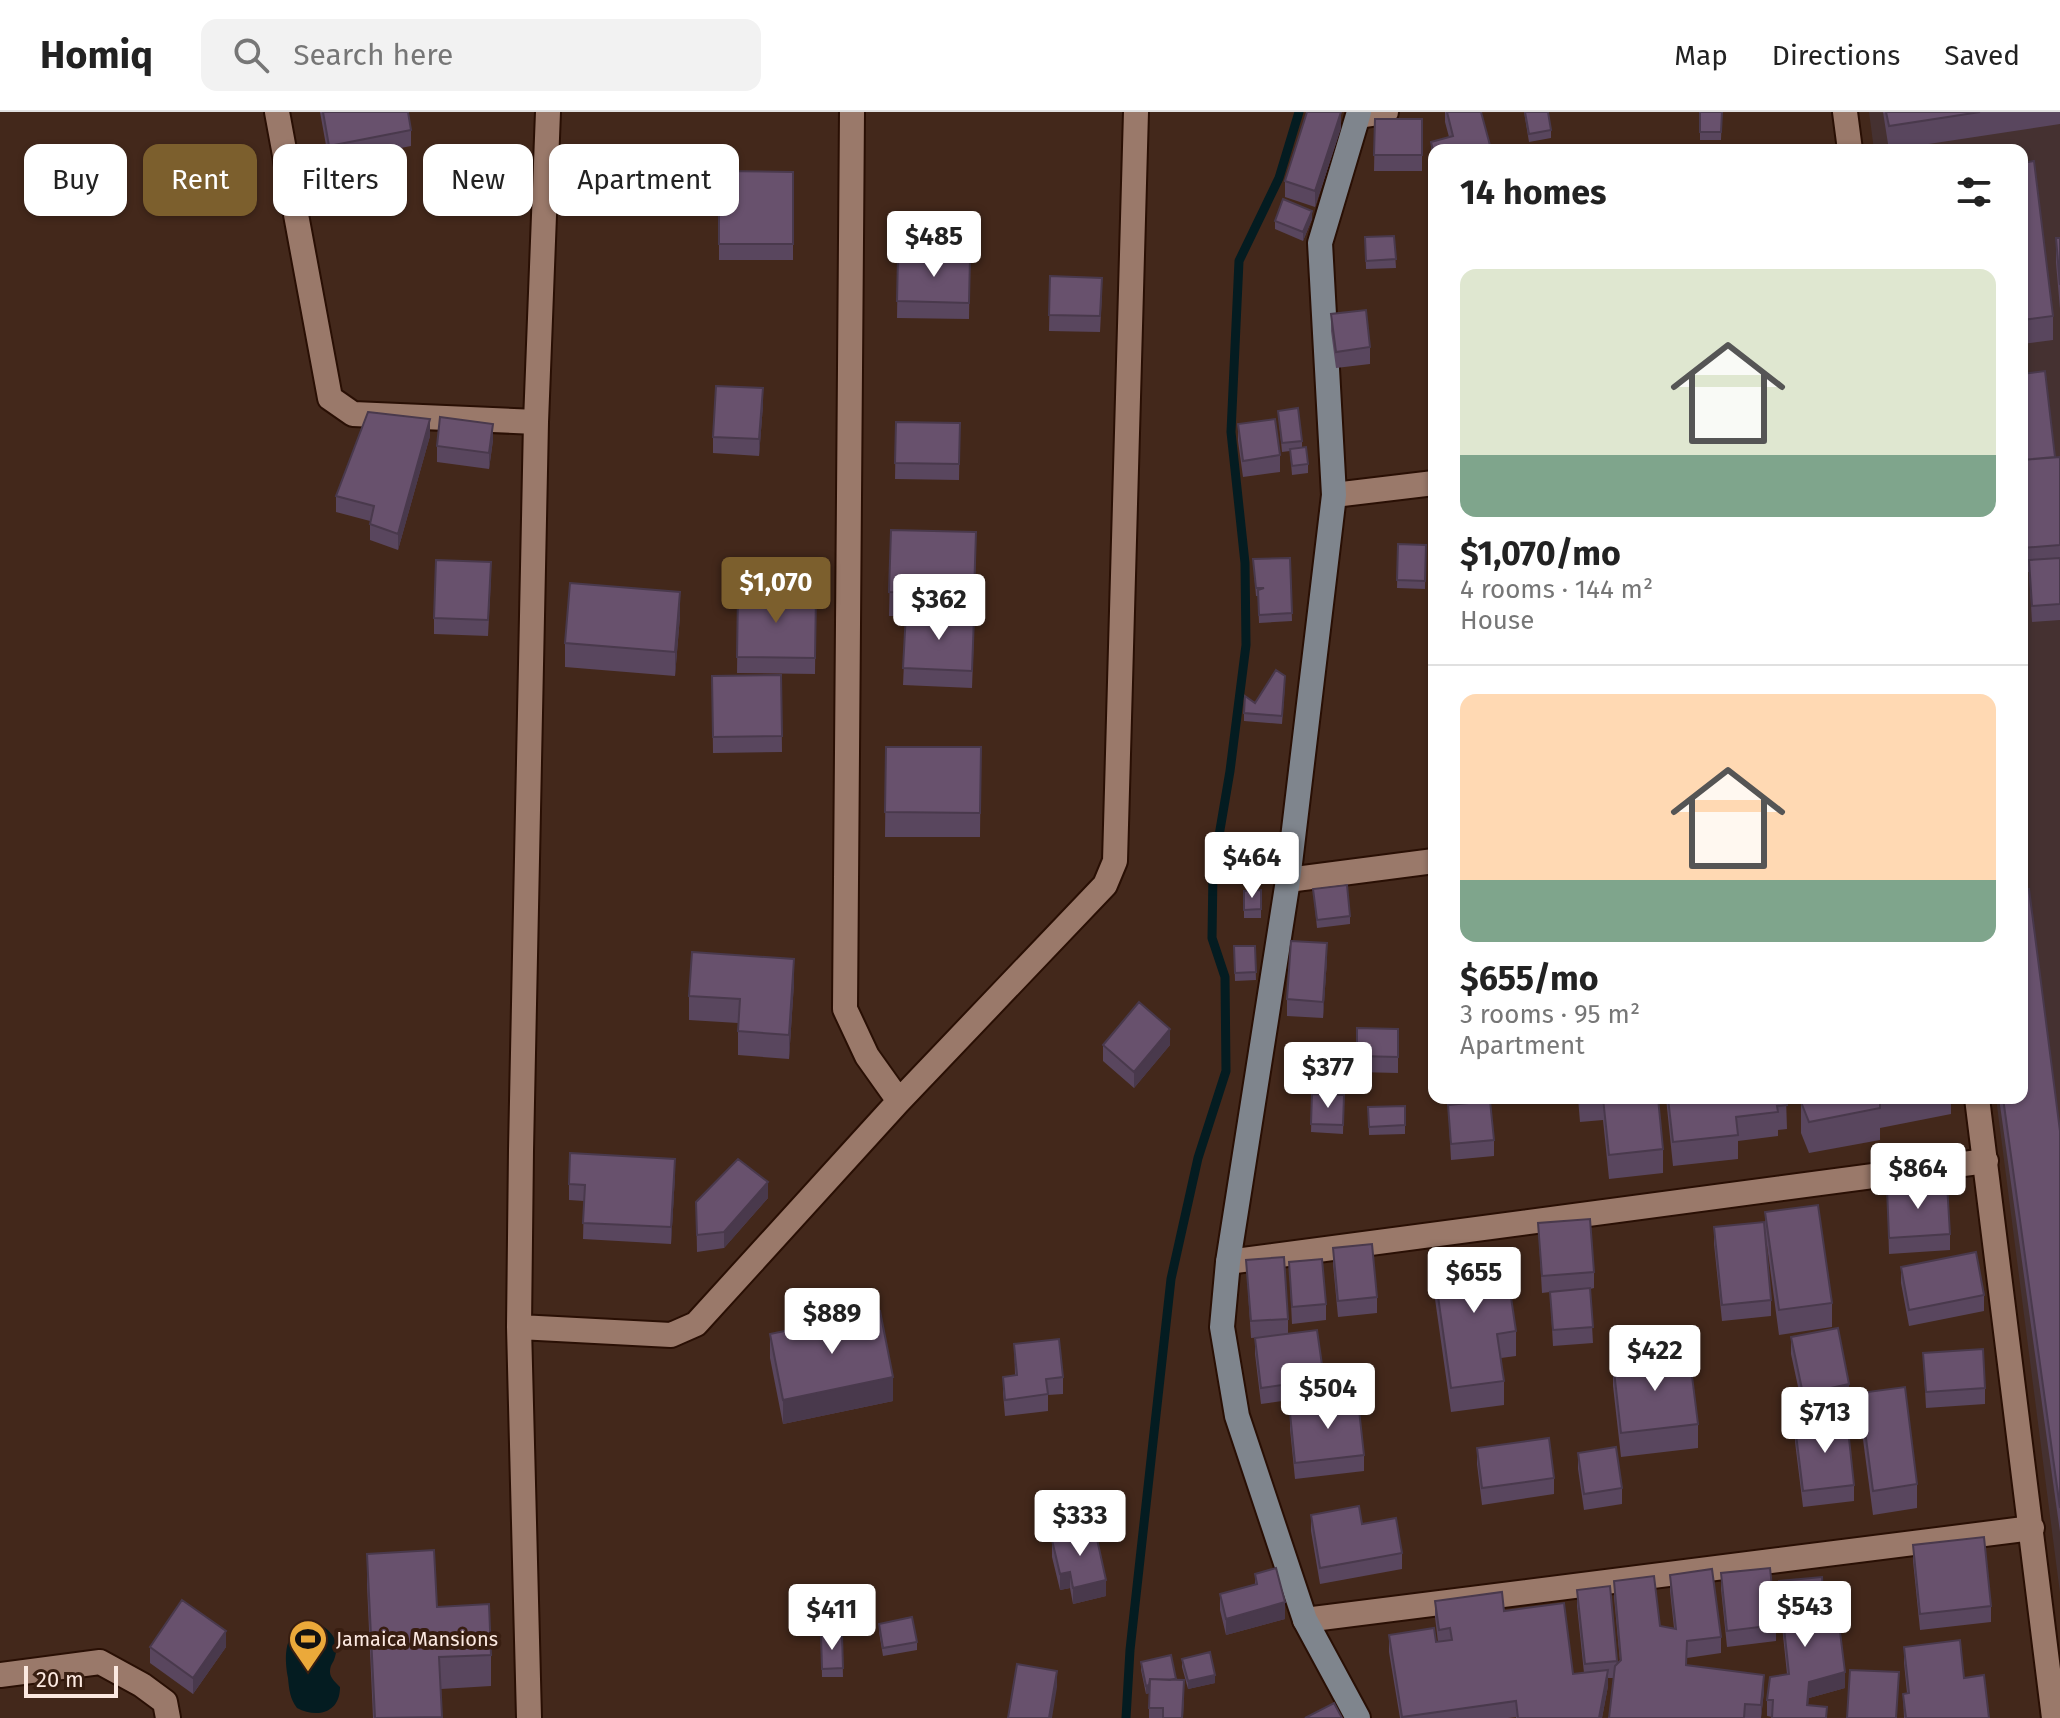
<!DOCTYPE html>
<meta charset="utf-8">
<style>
body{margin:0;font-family:"Fira Sans",sans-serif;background:#f2f2f2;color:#222;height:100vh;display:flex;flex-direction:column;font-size:30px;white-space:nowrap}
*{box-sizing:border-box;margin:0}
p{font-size:26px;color:#767676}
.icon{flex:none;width:44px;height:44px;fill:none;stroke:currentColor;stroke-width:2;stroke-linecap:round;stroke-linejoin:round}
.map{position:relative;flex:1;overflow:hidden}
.panel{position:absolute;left:1428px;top:32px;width:600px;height:960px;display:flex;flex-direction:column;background:#fff;border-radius:16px;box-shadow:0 2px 6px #0004}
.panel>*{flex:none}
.guide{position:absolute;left:24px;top:32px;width:760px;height:72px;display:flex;gap:16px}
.scale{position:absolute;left:24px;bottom:20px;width:94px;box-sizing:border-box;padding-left:8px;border:4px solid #fce9e1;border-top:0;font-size:22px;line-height:28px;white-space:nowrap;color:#fce9e1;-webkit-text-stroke:6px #381e11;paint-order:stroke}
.price{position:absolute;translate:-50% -68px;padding:0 18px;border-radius:8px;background:#fff;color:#222;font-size:26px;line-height:52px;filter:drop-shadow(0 2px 4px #0008)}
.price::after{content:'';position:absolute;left:50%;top:48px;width:24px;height:18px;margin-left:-12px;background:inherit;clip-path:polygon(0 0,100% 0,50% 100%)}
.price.current{background:#7c5f2d;color:#fff}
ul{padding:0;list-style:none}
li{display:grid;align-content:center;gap:16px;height:424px;padding:0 32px}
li+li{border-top:2px solid #e0e0e0}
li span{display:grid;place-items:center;height:248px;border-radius:16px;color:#555}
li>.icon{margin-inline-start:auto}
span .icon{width:144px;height:144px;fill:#fffc;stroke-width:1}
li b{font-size:34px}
h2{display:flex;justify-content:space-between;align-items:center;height:96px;padding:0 32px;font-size:34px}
.chip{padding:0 28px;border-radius:16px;background:#fff;box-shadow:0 2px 6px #0004;font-size:28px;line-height:72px}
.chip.current{background:#7c5f2d;color:#fff}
header{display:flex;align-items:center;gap:48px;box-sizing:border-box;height:112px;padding:0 40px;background:#fff;border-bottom:2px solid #e0e0e0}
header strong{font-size:38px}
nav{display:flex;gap:44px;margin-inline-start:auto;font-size:28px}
.search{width:560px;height:72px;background:#f2f2f2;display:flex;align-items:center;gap:20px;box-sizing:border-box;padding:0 28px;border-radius:16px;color:#767676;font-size:30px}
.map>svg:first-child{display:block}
.education{fill:#453131}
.water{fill:#041c21}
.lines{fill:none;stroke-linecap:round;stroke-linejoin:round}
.stream{stroke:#041c21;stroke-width:9}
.street-casing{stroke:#290f04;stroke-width:28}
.secondary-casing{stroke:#290f04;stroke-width:28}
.street{stroke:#9a796a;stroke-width:24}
.secondary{stroke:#7f858d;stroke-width:24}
.wall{fill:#59465e}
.shaded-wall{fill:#49394c}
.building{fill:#68516d;stroke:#49394c;stroke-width:2}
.labels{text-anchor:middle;stroke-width:8;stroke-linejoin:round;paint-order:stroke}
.poi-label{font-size:20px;fill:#fce9e1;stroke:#381e11;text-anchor:start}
</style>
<header>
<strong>Homiq</strong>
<div class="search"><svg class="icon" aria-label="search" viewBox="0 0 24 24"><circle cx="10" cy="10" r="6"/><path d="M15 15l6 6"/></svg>Search here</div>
<nav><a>Map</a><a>Directions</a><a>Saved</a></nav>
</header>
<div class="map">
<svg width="2060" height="1606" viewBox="0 0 2060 1606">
<rect width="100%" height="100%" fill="#43281b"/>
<path class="education" d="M1869,0H2060V1481L1996,986H2022V38H1874Z"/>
<path class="water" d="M318,1511C333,1520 341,1530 334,1548C332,1552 330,1554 330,1560C330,1566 336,1571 340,1575C340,1602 316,1606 297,1596C290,1587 289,1577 288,1566C283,1539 285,1513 318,1511Z"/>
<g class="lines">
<path class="stream" d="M1126,1606L1130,1538L1171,1167L1198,1046L1226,959L1225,865L1212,826L1213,759L1230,659L1246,533L1245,451L1231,320L1239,149L1279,66L1299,0"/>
<defs>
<path id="street" d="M277,0L330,286L353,302L536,310
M852,0L845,897L867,944L899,989
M1845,0L1850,38
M1359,4L1386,0
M1334,383L1434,371
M1288,768L1434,749
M1977,986L2054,1606
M1228,1150L1986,1049
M519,1215L671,1223L696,1212L899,989L1105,773L1115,749L1136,0
M1305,1508L2032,1416
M0,1563L100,1550L142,1573L165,1590L168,1606
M529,1606L519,1215L521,1038L536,310L548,0"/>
<path id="secondary" d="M1358,1606L1305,1508L1237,1304L1222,1215L1228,1150L1288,768L1334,383L1320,131L1359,0"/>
</defs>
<use href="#street" class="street-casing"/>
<use href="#secondary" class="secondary-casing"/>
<use href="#street" class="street"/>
<use href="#secondary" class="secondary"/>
</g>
<path class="wall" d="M320,0H408L411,18V34L329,50Z
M1445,0H1481L1491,38H1434V59L1431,46V30L1449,25L1445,10Z
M1524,0L1551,18V26L1529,30Z
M1700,0H1722L1721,28H1700Z
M1883,0H2060V12L1889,38Z
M1375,7H1422V59H1374Z
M1341,16L1315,95L1285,85V69Z
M2022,51L2053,204V228L2022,232Z
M719,59L793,60V148H719Z
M1312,107L1303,129L1275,117V109Z
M1394,124L1396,156L1366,157L1365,125Z
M2056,126H2060V197L2056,151Z
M898,144L970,145L969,207L897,206Z
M1050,164L1102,182L1100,220L1049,219Z
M1331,202L1370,235V252L1336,256L1331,219Z
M2022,262L2055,345H2060V508L2032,510L2029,460L2022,461Z
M763,293L759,344L713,341V325Z
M1278,299L1302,329V336L1308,352V361L1292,363L1290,339L1282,340Z
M896,310L960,311L959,368L895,367Z
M1238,312L1280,343V360L1243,365L1238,329Z
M430,324L398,438L370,428V409L336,400V384Z
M493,328L489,357L437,350V334Z
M891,418L976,420L974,521L972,576L903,573L906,504H889Z
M1398,432L1426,433L1425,477L1397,476Z
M1290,446L1292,509L1259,511L1258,484H1256L1253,447Z
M491,466L488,524L434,522V506Z
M738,480L816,481L815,562L737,561Z
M680,504L675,564L565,555V531Z
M781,563L782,640L713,641L712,564Z
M1285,572L1282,612L1244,609V601L1255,591Z
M886,635H981L980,725H885Z
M2022,759L2023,777L2060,1019V1420L1999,986H2022Z
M1313,777L1350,804V812L1317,816Z
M1261,778V806H1244V779Z
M1234,834H1255L1256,868L1235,869Z
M1327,847L1323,906L1287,904V887Z
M794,871L789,947L738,943V911L689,908V884Z
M1398,917V961L1357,960V944Z
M1103,933H1170L1134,976L1103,949Z
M1313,948H1344V978H1313Z
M1312,982L1344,983L1343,1022L1311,1020Z
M1578,986H1658L1663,1037V1061L1609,1067L1603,1008L1580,1010Z
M1666,986H1786L1787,1017L1778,1018V1024L1738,1029V1047L1673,1054Z
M1814,986H1951V1002L1880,1016V1028L1809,1041L1801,1021V990L1814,989Z
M1448,993L1494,1028V1044L1451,1048Z
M1368,995L1405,1013V1022L1369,1023Z
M675,1063L671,1132L583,1127L584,1089L569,1088V1072Z
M1887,1076L1950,1122V1138L1889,1142Z
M768,1086L724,1136L697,1140L696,1090Z
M1765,1100L1832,1191V1215L1779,1223L1766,1126L1771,1188V1204L1722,1209L1714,1132V1115L1765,1124Z
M1538,1111L1594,1160V1176L1590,1177L1593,1231L1553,1234L1550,1180L1542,1181Z
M1333,1136L1377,1185V1201L1338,1205L1333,1152Z
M1246,1148L1288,1207V1222L1324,1267V1283L1261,1292L1255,1242V1226L1265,1225L1251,1226Z
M1433,1149L1516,1219V1244L1501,1246L1504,1269V1293L1451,1300L1433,1173Z
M1289,1150L1326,1192V1208L1292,1212Z
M1901,1155L1984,1183V1199L1909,1214L1901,1171Z
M770,1222L893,1289L783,1312L770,1246Z
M1791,1225L1849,1289L1803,1298L1791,1242Z
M1014,1232L1063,1265V1282L1048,1283V1299L1005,1304L1003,1281V1265L1015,1263Z
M1923,1241L1985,1276V1292L1926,1296Z
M1613,1250L1698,1312V1336L1621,1345L1613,1274Z
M1860,1281L1917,1372V1396L1873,1403L1860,1305Z
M1327,1284L1364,1343V1359L1295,1367L1290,1317V1301L1327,1296Z
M1795,1314L1854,1373V1389L1803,1395L1795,1330Z
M1477,1336L1554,1366V1382L1482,1393L1477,1352Z
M1578,1341L1622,1376V1392L1584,1398L1578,1357Z
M1311,1403L1362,1412L1402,1441V1457L1320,1472L1311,1419Z
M1052,1428L1106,1484L1073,1492L1070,1476L1060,1478L1052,1445Z
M1913,1433L1991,1494V1510L1920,1518L1913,1449Z
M367,1442L491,1543V1574L441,1577L442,1606H373L367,1473Z
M1721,1461L1776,1513V1529L1727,1535L1721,1477Z
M1255,1462L1285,1507L1226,1523L1220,1498V1482L1255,1472Z
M1670,1463L1721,1525V1541L1687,1546L1686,1553L1764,1579L1761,1606H1609L1614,1566H1608V1574L1602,1606H1516V1605L1508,1606H1400L1389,1540V1523L1438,1530L1435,1505V1489L1504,1499L1573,1562L1584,1561L1577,1494V1478L1610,1474L1617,1552L1620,1550L1614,1485V1469L1660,1514L1674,1516L1670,1479Z
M1779,1469L1825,1505L1845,1576L1809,1586L1772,1605L1767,1604V1588L1787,1562L1779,1485Z
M879,1512L917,1530V1538L883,1544L879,1520Z
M821,1523H842L843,1565H822Z
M150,1535H226L193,1582L150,1551Z
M1904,1535L1964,1566L1989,1606H1904L1903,1582L1907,1581L1904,1551Z
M1182,1547L1215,1571L1188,1577L1182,1555Z
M1141,1550L1176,1568L1184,1585L1183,1606H1149V1581L1146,1582L1141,1558Z"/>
<path class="shaded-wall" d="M1341,0V16L1315,95V79Z
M1312,99V107L1303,129V120Z
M763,276V293L759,344V327Z
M430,307V324L398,438V422Z
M493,312V328L489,357V341Z
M680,480V504L675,564V540Z
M1327,831V847L1323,906V890Z
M794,847V871L789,947V923Z
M1170,917V933L1134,976V960Z
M675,1047V1063L671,1132V1115Z
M768,1070V1086L724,1136V1120Z
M893,1265V1289L783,1312V1288Z
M1849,1272V1289L1803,1298V1282Z
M1070,1460V1476L1060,1478V1462Z
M1106,1468V1484L1073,1492V1476Z
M1285,1490V1507L1226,1523V1507Z
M226,1519V1535L193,1582V1566Z
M1608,1558V1574L1602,1606H1599Z
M1057,1559V1575L1052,1606H1049Z
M1845,1560V1576L1809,1586L1807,1606L1809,1570Z
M1215,1563V1571L1188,1577V1569Z
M1764,1563V1579L1761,1606V1593Z
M1176,1567V1575L1146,1582V1574Z"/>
<path class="building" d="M323,0H408L411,18L329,34Z
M1307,0H1341L1315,79L1285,69Z
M1447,0H1481L1491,37L1487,38H1434V43L1431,30L1453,24Z
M1525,0H1548L1551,18L1529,22Z
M1700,0H1722L1721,20H1700Z
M1886,0H1980L1889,14Z
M1375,7H1422V43H1374Z
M2034,49L2053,204L2022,208V51Z
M719,59L793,60V132H719Z
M1283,87L1312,99L1303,120L1275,109Z
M1394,124L1396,147L1366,149L1365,125Z
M2056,126H2060V173Z
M898,144L970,145L969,191L897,189Z
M1050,164L1102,166L1100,204L1049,203Z
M1366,198L1370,235L1336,240L1331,202Z
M2045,259L2055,345L2022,348V262Z
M716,274L763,276L759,327L713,325Z
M1298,296L1302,329L1282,331L1278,299Z
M368,300L430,307L398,422L370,412L374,394L336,384Z
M440,305L493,312L489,341L437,334Z
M1275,307L1280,343L1243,349L1238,312Z
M896,310L960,311L959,352L895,351Z
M1306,335L1308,352L1292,354L1290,337Z
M2060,345V433L2022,436V348Z
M891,418L976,420L974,481L889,480Z
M1398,432L1426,433L1425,469L1397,468Z
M1290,446L1292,501L1259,503L1258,478L1264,476H1256L1253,447Z
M2060,446V492L2032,494L2029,448Z
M436,448L491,450L488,508L434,506Z
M570,471L680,480L675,540L565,531Z
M738,480L816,481L815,546L737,545Z
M906,501L974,504L972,559L903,556Z
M1276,558L1285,564L1282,604L1244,601L1245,584L1255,591Z
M781,563L782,624L713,625L712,564Z
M886,635H981L980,701L885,700Z
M1347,773L1350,804L1317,808L1313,777Z
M2022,777H2029L2060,1019V1396L2003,986H2022Z
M1261,778V797L1244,798V779Z
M1291,829L1327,831L1323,890L1287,887Z
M1234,834H1255L1256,860L1235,861Z
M692,840L794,847L789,923L738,919L740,887L689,884Z
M1139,890L1170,917L1134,960L1103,933Z
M1357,916L1398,917V945L1357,944Z
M1313,948H1344V970H1313Z
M1312,982L1344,983L1343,1013L1311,1012Z
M1603,986H1658L1663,1037L1609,1043Z
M1668,986H1786L1787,993L1777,994L1778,1000L1736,1005L1738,1023L1673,1030Z
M1815,986H1880V996L1809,1010L1801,990L1815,989Z
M1490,989L1494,1028L1451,1032L1448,993Z
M1405,994V1013L1369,1015L1368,995Z
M570,1041L675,1047L671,1115L583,1111L585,1073L569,1072Z
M738,1047L768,1070L724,1120L697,1123L696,1090Z
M1947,1072L1950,1122L1889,1126L1887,1076Z
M1818,1093L1832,1191L1779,1198L1765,1100Z
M1590,1107L1594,1160L1542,1164L1538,1111Z
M1764,1110L1771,1188L1722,1193L1714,1115Z
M1372,1132L1377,1185L1338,1189L1333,1136Z
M1504,1138L1516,1219L1497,1222L1504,1269L1451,1276L1433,1149Z
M1976,1140L1984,1183L1909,1198L1901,1155Z
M1284,1145L1288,1207L1251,1209L1246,1148Z
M1322,1147L1326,1192L1292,1195L1289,1150Z
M1590,1176L1593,1215L1553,1218L1550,1180Z
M880,1199L893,1265L783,1288L770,1222Z
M1838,1216L1849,1272L1803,1282L1791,1225Z
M1317,1218L1324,1267L1261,1276L1255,1226Z
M1059,1227L1063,1265L1046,1267L1048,1282L1005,1288L1003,1265L1017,1263L1014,1232Z
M1983,1237L1985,1276L1926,1280L1923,1241Z
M1689,1240L1698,1312L1621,1321L1613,1250Z
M1905,1275L1917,1372L1873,1379L1860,1281Z
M1357,1280L1364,1343L1295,1351L1290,1301L1329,1296L1327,1284Z
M1847,1308L1854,1373L1803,1379L1795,1314Z
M1549,1326L1554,1366L1482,1376L1477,1336Z
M1616,1335L1622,1376L1584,1382L1578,1341Z
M1359,1394L1362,1412L1396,1406L1402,1441L1320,1456L1311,1403Z
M1095,1418L1106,1468L1073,1476L1070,1460L1060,1462L1052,1428Z
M1984,1425L1991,1494L1920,1502L1913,1433Z
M434,1438L437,1495L489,1492L491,1543L439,1545L442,1605L375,1606L367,1442Z
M1276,1456L1285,1490L1226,1507L1220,1482L1257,1472L1255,1462Z
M1770,1456L1776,1513L1727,1519L1721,1461Z
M1712,1457L1721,1525L1687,1529L1686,1553L1764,1563L1761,1593L1745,1592L1744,1606H1609L1615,1554L1621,1548L1614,1469L1654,1464L1660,1514L1676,1517L1670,1463Z
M1822,1465L1825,1505L1838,1504L1845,1560L1809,1570L1807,1593L1827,1595L1826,1606H1772L1773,1588H1767L1770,1565L1789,1562L1779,1469Z
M1610,1474L1617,1549L1585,1552L1577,1478Z
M1502,1480L1504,1499L1564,1491L1573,1562L1608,1558L1599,1606H1518L1516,1589L1402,1605L1389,1523L1434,1516L1436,1530L1452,1528L1450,1516L1439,1518L1435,1489Z
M182,1488L226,1519L193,1566L150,1535Z
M912,1505L917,1530L883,1536L879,1512Z
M821,1523H842L843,1556L822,1557Z
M1960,1528L1964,1566L1984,1563L1989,1606H1906L1903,1582L1909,1581L1904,1535Z
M1210,1540L1215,1563L1188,1569L1182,1547Z
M1171,1543L1176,1567L1170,1568L1150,1567L1149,1573L1146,1574L1141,1550Z
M1017,1552L1057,1559L1049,1606H1008Z
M1850,1558L1899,1560L1896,1606H1847Z
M1150,1567L1184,1568L1182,1606H1163V1596H1149Z
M1334,1591L1342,1606H1305Z"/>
<defs>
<symbol id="stadium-pin" viewBox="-11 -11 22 30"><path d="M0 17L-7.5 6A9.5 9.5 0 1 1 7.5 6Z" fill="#eba93a" stroke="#381e11"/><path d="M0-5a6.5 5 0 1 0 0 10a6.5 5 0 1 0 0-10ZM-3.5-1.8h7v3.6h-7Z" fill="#111"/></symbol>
</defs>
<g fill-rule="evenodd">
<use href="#stadium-pin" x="286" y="1505" width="44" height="60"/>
</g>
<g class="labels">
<g class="poi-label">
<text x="336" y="1534">Jamaica Mansions</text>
</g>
</g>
</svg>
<div class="scale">20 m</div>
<b class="price" style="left:934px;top:167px">$485</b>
<b class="price current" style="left:776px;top:513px">$1,070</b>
<b class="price" style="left:939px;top:530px">$362</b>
<b class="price" style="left:1252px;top:788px">$464</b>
<b class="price" style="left:1328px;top:998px">$377</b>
<b class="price" style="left:1918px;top:1099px">$864</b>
<b class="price" style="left:1474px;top:1203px">$655</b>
<b class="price" style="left:832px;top:1244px">$889</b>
<b class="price" style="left:1655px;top:1281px">$422</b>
<b class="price" style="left:1328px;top:1319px">$504</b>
<b class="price" style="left:1825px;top:1343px">$713</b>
<b class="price" style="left:1080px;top:1446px">$333</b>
<b class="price" style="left:1805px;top:1537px">$543</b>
<b class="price" style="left:832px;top:1540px">$411</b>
<div class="guide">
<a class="chip">Buy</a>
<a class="chip current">Rent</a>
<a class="chip">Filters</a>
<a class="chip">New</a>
<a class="chip">Apartment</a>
</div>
<section class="panel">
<h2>14 homes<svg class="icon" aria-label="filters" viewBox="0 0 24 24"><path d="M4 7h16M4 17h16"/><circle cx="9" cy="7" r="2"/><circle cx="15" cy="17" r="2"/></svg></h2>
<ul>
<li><span style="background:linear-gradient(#dfe7d0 75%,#7fa58c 0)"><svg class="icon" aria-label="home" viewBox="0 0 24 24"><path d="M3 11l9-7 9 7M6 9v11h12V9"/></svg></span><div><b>$1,070/mo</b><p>4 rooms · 144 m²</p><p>House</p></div></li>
<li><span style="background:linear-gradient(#ffd9b3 75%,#7fa58c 0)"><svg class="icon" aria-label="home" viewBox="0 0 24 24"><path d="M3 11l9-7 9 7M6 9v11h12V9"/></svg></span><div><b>$655/mo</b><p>3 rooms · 95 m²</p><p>Apartment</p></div></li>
</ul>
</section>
</div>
